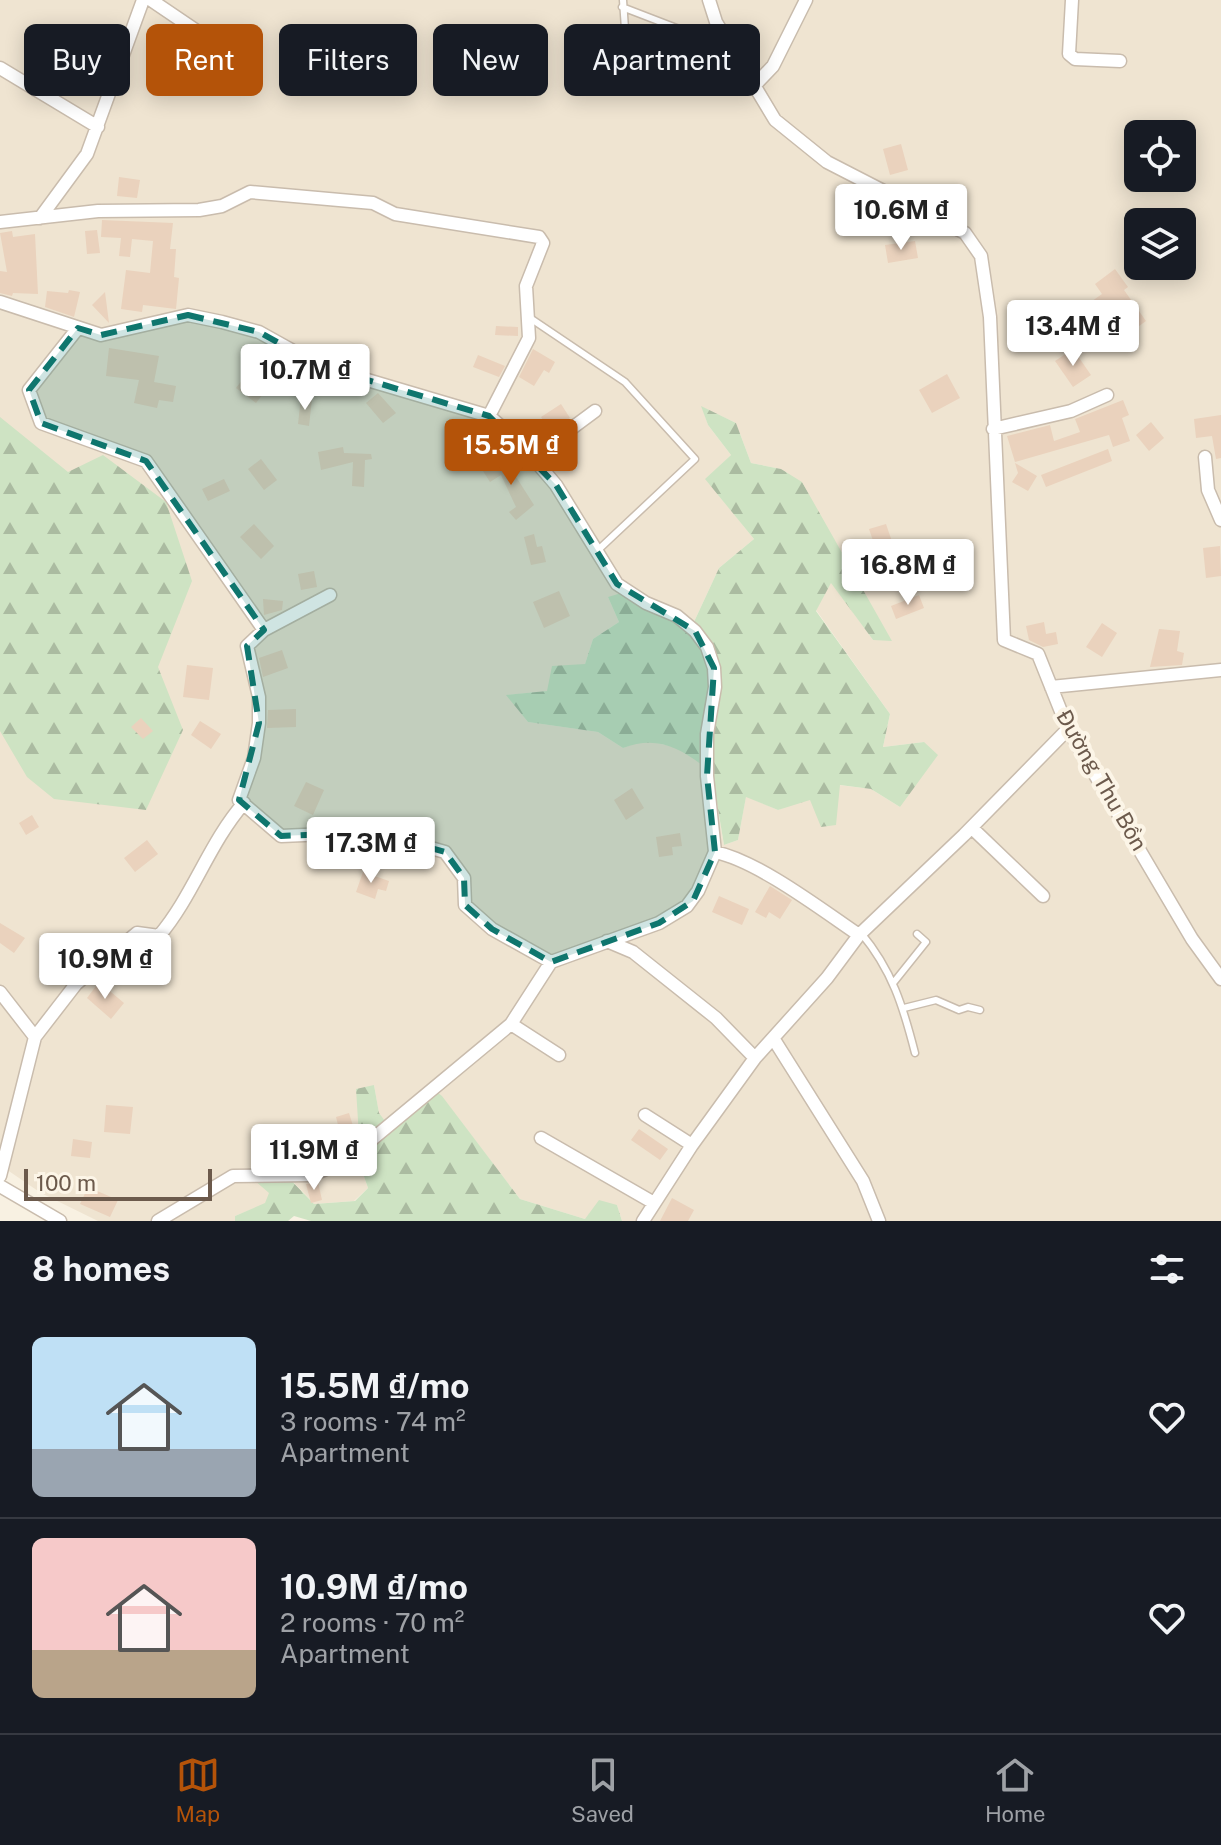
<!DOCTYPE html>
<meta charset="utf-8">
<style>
body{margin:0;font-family:"Public Sans",sans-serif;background:#242831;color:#f1f3f6;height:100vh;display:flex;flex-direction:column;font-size:30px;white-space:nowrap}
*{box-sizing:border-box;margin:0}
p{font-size:26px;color:#9ea1a6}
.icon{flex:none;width:44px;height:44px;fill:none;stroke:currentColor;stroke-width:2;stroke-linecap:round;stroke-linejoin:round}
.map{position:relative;height:1221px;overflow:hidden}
.side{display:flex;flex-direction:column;background:#171b24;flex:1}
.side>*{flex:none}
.hud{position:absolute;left:24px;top:24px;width:800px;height:72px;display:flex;gap:16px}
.fabs{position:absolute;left:1124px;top:120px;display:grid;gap:16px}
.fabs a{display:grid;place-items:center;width:72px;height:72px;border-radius:12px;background:#171b24;box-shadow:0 4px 20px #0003;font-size:40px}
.scale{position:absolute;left:24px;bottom:20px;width:188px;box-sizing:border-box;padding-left:8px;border:4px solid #6c5a4c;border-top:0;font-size:22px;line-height:28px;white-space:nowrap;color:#6c5a4c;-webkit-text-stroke:6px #fcf5e7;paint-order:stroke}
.price{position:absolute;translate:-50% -68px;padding:0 18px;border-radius:8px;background:#fff;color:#222;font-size:26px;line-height:52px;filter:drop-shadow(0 2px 4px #0008)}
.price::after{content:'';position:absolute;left:50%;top:48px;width:24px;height:18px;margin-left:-12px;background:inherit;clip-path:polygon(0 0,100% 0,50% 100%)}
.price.active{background:#b45309;color:#fff}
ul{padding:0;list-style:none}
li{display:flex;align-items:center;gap:24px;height:200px;padding:0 32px}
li+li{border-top:2px solid #363941}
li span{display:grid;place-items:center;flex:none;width:224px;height:160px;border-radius:12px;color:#555}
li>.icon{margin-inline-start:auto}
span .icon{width:96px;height:96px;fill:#fffc;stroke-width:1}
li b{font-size:34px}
h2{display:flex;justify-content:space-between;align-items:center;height:96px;padding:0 32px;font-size:34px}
.tag{padding:0 28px;border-radius:12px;background:#171b24;box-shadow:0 4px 20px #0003;font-size:28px;line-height:72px}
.tag.active{background:#b45309;color:#fff}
.menu{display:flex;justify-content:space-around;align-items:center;height:112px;border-top:2px solid #363941;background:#171b24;font-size:22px;color:#9ea1a6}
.menu a{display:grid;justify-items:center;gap:4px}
.menu .active{color:#b45309}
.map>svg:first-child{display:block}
.residential{fill:#efe4d1;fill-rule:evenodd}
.forest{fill:url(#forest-firs)}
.building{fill:#ead2bd}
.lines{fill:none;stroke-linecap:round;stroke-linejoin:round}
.lane-casing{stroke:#c9bcad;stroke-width:9}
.street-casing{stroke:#c9bcad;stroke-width:15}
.lane{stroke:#fff;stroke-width:6}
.street{stroke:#fff;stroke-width:12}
.marked{fill:#0f766e;fill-opacity:0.2;stroke:#0f766e;stroke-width:6;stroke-dasharray:16 10;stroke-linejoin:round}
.labels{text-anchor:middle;stroke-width:8;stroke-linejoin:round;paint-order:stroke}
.street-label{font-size:22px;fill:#6c5a4c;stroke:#fcf5e7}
</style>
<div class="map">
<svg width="1221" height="1221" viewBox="0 0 1221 1221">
<defs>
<pattern id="forest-firs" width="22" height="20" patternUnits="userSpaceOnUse" patternTransform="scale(2)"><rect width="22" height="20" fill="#cee3c3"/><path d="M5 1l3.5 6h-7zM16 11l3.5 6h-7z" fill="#abbba1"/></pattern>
</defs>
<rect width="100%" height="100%" fill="#f8f1e2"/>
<path class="residential" d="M0,0H1221V1221H622L617,1205L585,1219L520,1199L442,1097L388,1125L379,1114L374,1085L361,1168L368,1188L354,1201L314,1204L283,1171L265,1204L235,1216V1221H98L41,1193L0,1165ZM1138,134H1182V178H1138ZM1138,222H1182V266H1138ZM702,407L736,423L751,463L781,469L837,547L891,640H873L831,582L816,610L890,714L883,747L924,742L900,807L871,789L839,785L778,810L746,796L738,840L724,845L712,773L683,749L644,740L623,748L598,732L528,722L507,695L547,691L585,664L593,639L619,622L608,597L693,624L719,568L754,539L706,479L731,455L708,425Z"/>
<path class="forest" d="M701,406L736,423L751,463L781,469L802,482L892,641L873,640L831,583L816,611L890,714L883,747L924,742L938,755L900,807L871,789L840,785L836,825L821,827L810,800L778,810L746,797L738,840L724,845L712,773C684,750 659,734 623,748L598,732L528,722L506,695L547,691L552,666L585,664L593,639L619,622L608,597L628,591L693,624L719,568L754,539L705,479L731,455L708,425Z
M0,417L68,472L103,455L166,502L192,581L158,667L183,730L146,810L54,799L27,777L0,731Z
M374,1085L379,1113L388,1125L428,1085L442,1096L520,1199L585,1219L599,1200L617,1205L622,1221H311L294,1216L288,1221H235V1216L265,1203L269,1193L254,1180L261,1164L282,1171L314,1204L355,1201L368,1188L361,1168L356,1089Z"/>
<path class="building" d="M901,144L908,170L890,175L883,149Z
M119,177L140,180L137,198L117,196Z
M102,220L173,223L170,249H176L174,277L179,278L176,309L143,305L142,312L121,309L126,270L150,273L153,241L132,239L130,257L119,256L121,238L101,237Z
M97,230L100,253L87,254L85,231Z
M12,231L13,237L35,234L38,294L13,293L12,296L0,293V271L7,272L0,233Z
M915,241L918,258L888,263L885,245Z
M1115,269L1128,287L1124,290L1146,321L1127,335L1104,305L1077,324L1071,316L1102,294L1095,284Z
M69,290L80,292L74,317L45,307L47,291L68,293Z
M105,292L109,323L92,305Z
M496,326L518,327V336L495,335Z
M109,348L159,356L154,382L176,386L173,402L159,400L157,408L134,403L139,380L106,376Z
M533,349L555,362L549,373L544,370L534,386L519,377Z
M1073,349L1091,375L1073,387L1055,361Z
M478,355L505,366L499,377L473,367Z
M253,366L273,381L256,403L236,388Z
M947,374L960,398L932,413L919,390Z
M378,393L396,413L383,423L366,403Z
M301,397L312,399L309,426L298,424Z
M1123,400L1129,415L1122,418L1130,441L1113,447L1109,435L1015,462L1007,436L1050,425L1054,441L1080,432L1075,419Z
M561,404L570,418L551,432L541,417Z
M1221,415V458L1216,459L1212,436L1196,438L1194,419Z
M1151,422L1164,438L1149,451L1136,435Z
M343,447L344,453L371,454L372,459L365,460L364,487L352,486L353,462L321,470L318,452Z
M1108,449L1112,461L1046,487L1041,475Z
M504,458L534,505L516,520L509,512L516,507L501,475L490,482L483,471Z
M261,459L277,480L264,490L248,469Z
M1015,463L1037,476L1028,491L1012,482L1018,473Z
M224,479L230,491L208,501L202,489Z
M254,524L274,546L261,559L240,537Z
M886,524L897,556L880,561L869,529Z
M534,534L537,547L542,546L546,562L531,565L524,537Z
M1220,546L1221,576L1206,578L1203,548Z
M314,571L317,587L301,590L298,574Z
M559,591L570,616L544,628L533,602Z
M919,595L924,608L896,619L891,606Z
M263,599L283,601L282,610L264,615Z
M1044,622L1046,634L1056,632L1058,644L1043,647L1029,640L1026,626Z
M1102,623L1117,633L1102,657L1086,647Z
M1159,629L1180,631L1177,651L1184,653L1182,665L1150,667Z
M282,650L288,668L263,677L259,658Z
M187,665L213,668L209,700L183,697Z
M296,709V727L267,728L268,710Z
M141,718L153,731L143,739L131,727Z
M200,721L221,734L211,749L191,735Z
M306,782L324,790L313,815L294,806Z
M632,788L644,808L626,820L614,800Z
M32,815L39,827L26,835L19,823Z
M680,833L682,846L672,847L673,855L659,857L656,837Z
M147,840L158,854L135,872L124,858Z
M363,872L389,881L386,891L378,889L375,899L356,892Z
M770,886L792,900L780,919L769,912L766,918L755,912Z
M719,896L749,909L742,925L712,912Z
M0,923L25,938L14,953L0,943Z
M99,982L124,1003L111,1019L87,998Z
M106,1105L133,1107L130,1134L104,1132Z
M349,1113L354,1129L340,1133L336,1117Z
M639,1129L668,1149L660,1160L631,1140Z
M73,1139L92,1142L90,1158L71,1156Z
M318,1182L322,1200L311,1203L306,1184Z
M88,1187L118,1200L110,1217L80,1204Z
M672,1198L694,1210L688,1221H660Z"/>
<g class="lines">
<defs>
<path id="lane" d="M623,0L629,87
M622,7L731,49
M530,318L625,382L695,459L597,551
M861,933C892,970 903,1006 915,1053
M894,982L926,942L917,934
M904,1008L936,1000L959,1010L968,1007L980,1010"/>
<path id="street" d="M151,0L207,38
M709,0L716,22L775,120L827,162L965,233L981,256L990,317L1004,640L1038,654L1068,729L1192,939L1221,979
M1072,0L1069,54L1075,59L1120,61
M0,68L98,127
M755,85L773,66L806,0
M40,218L87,154L143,0
M0,222L98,211L199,210L222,206L250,192L373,203L395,214L539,237L543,243L526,286L529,338L489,416
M0,302L101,335L188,315L222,322L259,332L320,366L489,416L521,444L556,485L617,584L646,603L677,616L695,631L707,647L714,668L715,687L707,734V776L715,852L698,891L687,906L659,923L551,962
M78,328L29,390L41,423L146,461L264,630
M993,429L1071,411L1107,395
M533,457L595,411
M1205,457L1208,490L1221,520
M1051,687L1221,670
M972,828L1043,896
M715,852C758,861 822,910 859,935
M607,941L633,952L716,1018L755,1058
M0,992L35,1037
M511,1024L559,1055
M773,1038L863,1181L879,1221
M645,1115L692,1145L755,1058L827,978L859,935L964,835L1068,729
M541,1138L654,1203
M0,1176L35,1037L76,984L137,933L159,936C193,896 209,843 244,803
M0,1186L60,1221
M158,1221L233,1176L311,1175L346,1161L511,1024L551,962L492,929L465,905L464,878L445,852L374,832L281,836L239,800L254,758L259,723V697L247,646L264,630L330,595
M643,1221L692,1145"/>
</defs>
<use href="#lane" class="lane-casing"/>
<use href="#street" class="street-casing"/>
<use href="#lane" class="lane"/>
<use href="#street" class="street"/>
</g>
<path class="marked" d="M188,315L259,332L320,366L489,416L556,485L617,584L695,631L714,668L707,776L715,852L693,901L659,923L551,962L492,929L465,905L464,878L445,852L374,832L281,836L239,800L259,723L247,646L264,630L146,461L41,423L29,390L78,328L101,335Z"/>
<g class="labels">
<g class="street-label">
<text transform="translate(1102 780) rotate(60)" y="8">Đường Thu Bồn</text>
</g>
</g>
</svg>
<div class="fabs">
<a><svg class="icon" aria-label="locate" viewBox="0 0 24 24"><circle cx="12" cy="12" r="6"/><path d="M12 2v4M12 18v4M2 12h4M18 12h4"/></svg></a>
<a><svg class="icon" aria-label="layers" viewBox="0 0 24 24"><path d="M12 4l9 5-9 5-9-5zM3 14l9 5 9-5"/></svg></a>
</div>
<div class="scale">100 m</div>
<b class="price" style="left:901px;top:252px">10.6M ₫</b>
<b class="price" style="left:1073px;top:368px">13.4M ₫</b>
<b class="price" style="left:305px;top:412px">10.7M ₫</b>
<b class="price active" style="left:511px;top:487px">15.5M ₫</b>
<b class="price" style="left:908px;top:607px">16.8M ₫</b>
<b class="price" style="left:371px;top:885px">17.3M ₫</b>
<b class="price" style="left:105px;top:1001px">10.9M ₫</b>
<b class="price" style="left:314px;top:1192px">11.9M ₫</b>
<div class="hud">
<a class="tag">Buy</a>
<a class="tag active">Rent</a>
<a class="tag">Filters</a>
<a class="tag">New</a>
<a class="tag">Apartment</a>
</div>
</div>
<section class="side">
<h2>8 homes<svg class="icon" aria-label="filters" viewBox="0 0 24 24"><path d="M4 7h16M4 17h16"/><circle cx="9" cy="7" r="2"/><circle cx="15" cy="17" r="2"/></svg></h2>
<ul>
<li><span style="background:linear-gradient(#bfe0f5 70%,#9aa5b1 0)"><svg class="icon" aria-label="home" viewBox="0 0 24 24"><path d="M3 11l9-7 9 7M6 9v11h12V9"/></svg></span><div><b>15.5M ₫/mo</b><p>3 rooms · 74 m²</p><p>Apartment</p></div><svg class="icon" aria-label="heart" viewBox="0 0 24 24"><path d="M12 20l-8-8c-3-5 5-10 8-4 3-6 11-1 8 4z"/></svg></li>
<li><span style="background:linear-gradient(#f6c9c9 70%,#b9a48a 0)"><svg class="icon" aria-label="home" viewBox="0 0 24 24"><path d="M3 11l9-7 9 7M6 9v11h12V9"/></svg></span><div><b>10.9M ₫/mo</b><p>2 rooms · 70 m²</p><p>Apartment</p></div><svg class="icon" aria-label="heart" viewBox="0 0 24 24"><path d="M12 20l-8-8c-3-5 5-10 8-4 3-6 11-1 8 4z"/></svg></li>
</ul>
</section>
<nav class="menu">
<a class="active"><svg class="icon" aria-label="map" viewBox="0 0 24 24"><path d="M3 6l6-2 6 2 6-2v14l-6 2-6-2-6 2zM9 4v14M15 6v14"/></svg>Map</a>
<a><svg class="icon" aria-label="saved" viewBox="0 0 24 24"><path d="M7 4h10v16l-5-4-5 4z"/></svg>Saved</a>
<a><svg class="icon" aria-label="home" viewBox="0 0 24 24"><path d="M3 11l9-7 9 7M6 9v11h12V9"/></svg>Home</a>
</nav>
